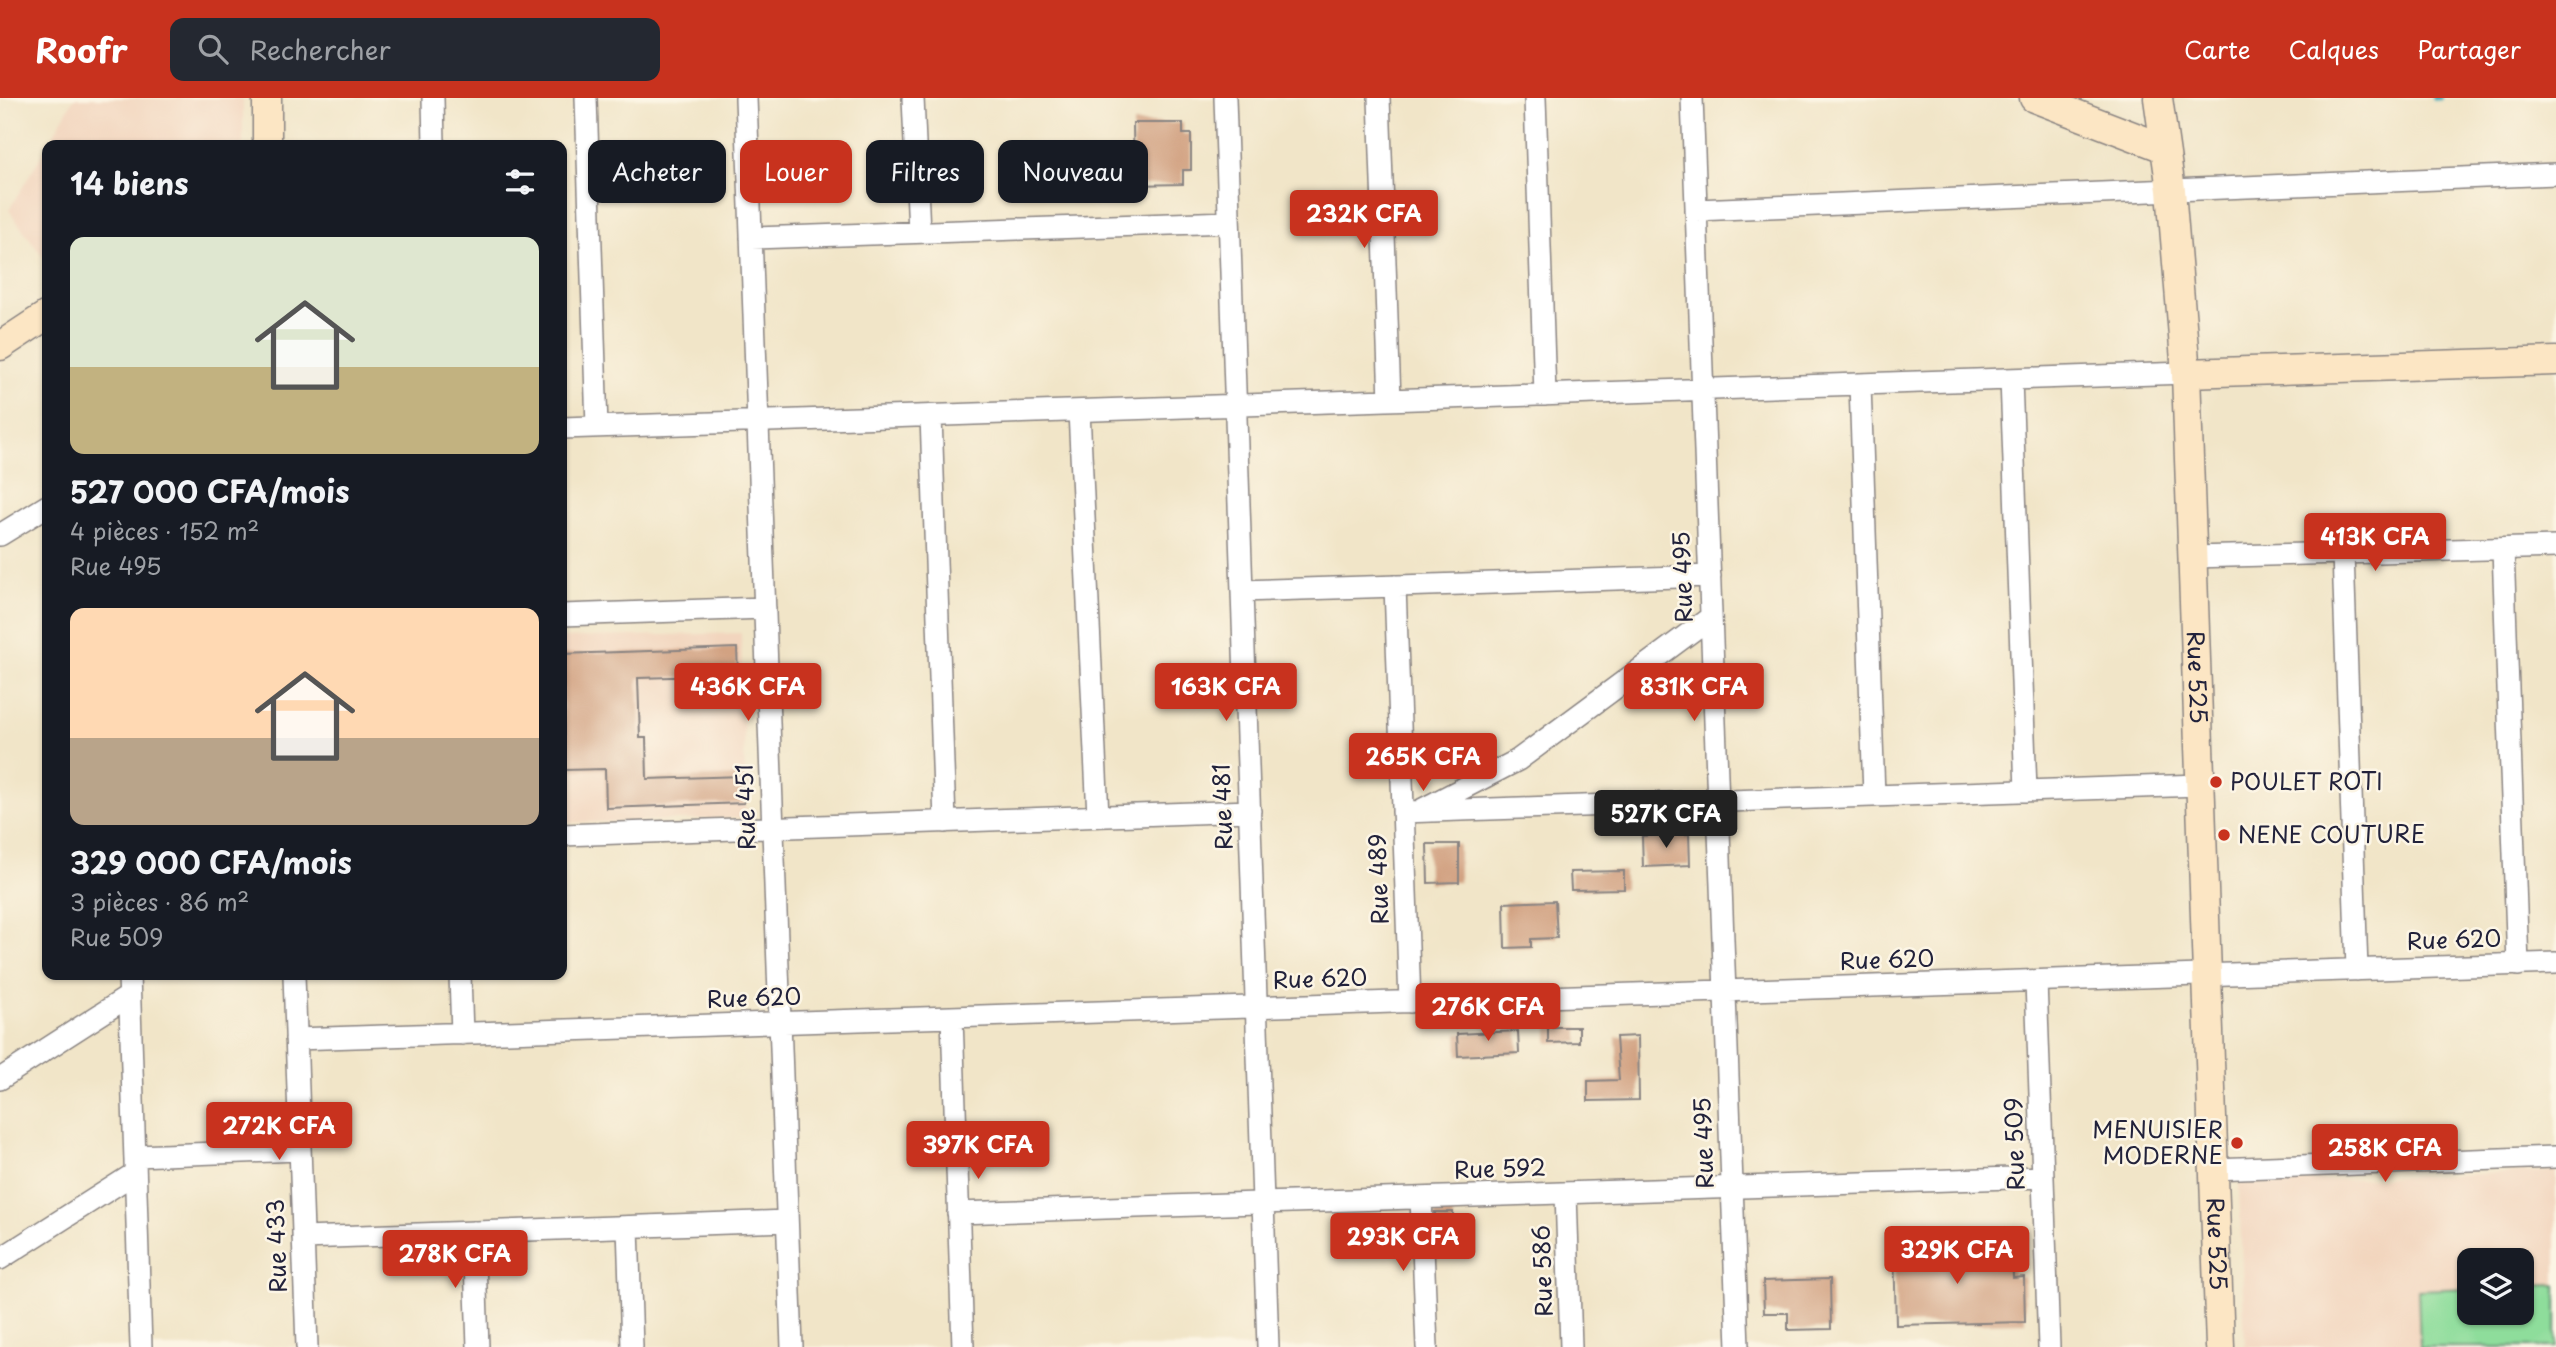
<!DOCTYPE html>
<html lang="fr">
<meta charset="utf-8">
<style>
body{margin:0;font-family:"Playpen Sans",sans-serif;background:#242831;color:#f1f3f6;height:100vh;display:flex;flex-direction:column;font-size:26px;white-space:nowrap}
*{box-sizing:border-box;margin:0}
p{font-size:23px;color:#9ea1a6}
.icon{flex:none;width:38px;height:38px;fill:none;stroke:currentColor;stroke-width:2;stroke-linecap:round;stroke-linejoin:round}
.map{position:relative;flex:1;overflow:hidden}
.panel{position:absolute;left:42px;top:42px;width:525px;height:840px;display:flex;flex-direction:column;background:#171b24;border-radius:14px;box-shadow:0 2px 5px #0004}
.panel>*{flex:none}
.top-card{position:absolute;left:588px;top:42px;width:665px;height:63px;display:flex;gap:14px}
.buttons{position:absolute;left:2457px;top:1150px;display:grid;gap:14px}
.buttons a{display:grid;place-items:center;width:77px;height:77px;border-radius:14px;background:#171b24;box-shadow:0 2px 5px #0004;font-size:35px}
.price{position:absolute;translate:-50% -60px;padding:0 16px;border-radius:7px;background:#c8321e;color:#fff;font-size:23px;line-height:46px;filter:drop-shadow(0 2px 4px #0008)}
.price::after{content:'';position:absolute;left:50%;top:42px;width:21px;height:16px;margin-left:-10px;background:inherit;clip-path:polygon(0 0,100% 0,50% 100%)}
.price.selected{background:#222;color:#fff}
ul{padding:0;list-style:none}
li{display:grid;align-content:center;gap:14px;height:371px;padding:0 28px}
li span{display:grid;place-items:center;height:217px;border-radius:14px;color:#555}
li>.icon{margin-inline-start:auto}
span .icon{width:126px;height:126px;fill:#fffc;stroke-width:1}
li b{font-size:30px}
h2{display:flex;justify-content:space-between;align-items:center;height:84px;padding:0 28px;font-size:30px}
.tag{padding:0 24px;border-radius:14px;background:#171b24;box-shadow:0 2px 5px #0004;font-size:24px;line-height:63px}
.tag.selected{background:#c8321e;color:#fff}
header{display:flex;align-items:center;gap:42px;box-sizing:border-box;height:98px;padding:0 35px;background:#c8321e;color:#fff}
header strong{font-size:33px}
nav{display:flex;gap:38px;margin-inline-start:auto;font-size:24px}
.search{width:490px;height:63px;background:#242831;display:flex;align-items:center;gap:18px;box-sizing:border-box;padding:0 24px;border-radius:14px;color:#9ea1a6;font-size:26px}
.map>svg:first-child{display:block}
.built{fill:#f2d5be;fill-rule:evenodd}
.pitch{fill:#8edd9b;stroke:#58806b;stroke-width:2}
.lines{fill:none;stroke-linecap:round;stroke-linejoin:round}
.stream{stroke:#45b4bf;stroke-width:6}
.building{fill:#d2a282}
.street-casing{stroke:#8a8482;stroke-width:24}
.secondary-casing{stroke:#8a8482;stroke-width:31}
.street{stroke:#fff;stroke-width:21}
.secondary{stroke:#fce6c4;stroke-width:28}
.poi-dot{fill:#c8321e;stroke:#fcf5e5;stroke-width:2.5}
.labels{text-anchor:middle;stroke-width:5;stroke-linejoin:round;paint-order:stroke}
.street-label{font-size:23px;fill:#22223b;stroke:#fcf5e5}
.poi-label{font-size:23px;fill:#22223b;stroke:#fcf5e5;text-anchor:start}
</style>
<header>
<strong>Roofr</strong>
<div class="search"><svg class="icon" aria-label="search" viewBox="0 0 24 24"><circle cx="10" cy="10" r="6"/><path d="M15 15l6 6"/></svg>Rechercher</div>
<nav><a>Carte</a><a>Calques</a><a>Partager</a></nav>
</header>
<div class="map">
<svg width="2556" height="1249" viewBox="0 0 2556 1249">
<rect width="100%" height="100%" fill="#fcf5e5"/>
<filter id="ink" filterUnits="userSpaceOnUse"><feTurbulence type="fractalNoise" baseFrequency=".0143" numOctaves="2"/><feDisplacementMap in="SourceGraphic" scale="14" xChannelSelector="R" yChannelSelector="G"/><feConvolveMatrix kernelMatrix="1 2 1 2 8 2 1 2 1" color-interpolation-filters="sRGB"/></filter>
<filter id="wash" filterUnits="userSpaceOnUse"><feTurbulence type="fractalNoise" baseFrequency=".00686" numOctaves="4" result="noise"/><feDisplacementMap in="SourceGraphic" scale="28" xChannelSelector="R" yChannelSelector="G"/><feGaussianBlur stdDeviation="1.57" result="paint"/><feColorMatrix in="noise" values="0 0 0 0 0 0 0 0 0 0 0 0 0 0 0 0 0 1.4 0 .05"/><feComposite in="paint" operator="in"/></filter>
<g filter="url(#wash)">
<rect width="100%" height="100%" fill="#f1e5c8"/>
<path class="built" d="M74,0H243V47H48Z
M47,48V165L9,112Z
M741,535L746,720L562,725V540Z
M2556,1073V1249H2245L2239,1086ZM2469,1162H2522V1214H2469Z"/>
<path class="pitch" d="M2556,1187V1249H2420L2418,1192L2469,1190V1214H2522V1188Z"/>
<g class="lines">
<path class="stream" d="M2434,0H2440"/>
</g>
<g id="blocks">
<path class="building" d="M1133,25H1183V36H1191V72H1183V86L1134,87Z
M737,550L738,577L638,580L640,640H646L647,681L743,678L744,705L606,710L605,671L564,672L562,556Z
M1689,736L1690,767L1643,769L1642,738Z
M1427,746H1459V784L1428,785Z
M1624,773V791L1571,792L1570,774Z
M1555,803L1557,840L1531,841V849L1505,850L1504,805Z
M1548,929H1579V944L1548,945Z
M1518,933L1519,955L1458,958L1457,936Z
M1638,938L1639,1002L1588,1003V983L1619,982L1616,939Z
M1435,1114H1453V1151H1436Z
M2012,1147L2013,1180L2024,1179L2025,1224L1896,1227L1894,1150Z
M1830,1181L1831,1231L1788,1232V1215H1764L1763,1183Z"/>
</g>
</g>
<g filter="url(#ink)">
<use href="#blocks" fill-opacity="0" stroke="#8a8482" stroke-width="2"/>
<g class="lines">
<defs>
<path id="street" d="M433,0L434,47
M586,0L597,329
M746,0L792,1249
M913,0L919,134
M1225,0L1268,1249
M1379,0L1390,302
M1535,0L1545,297
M1692,0L1738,1249
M1696,112L2556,76
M751,140L1229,124
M2011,281L2026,693
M1860,286L1874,698
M1079,313L1098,718
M931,318L945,724
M562,330L2186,275
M0,437L47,408
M2503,451L2518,867
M2343,455L2357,872
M2193,459L2556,449
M1395,488L1410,904
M1242,493L1710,478
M562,517L765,510
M1423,711L1518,662L1711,519
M1403,714L2200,687
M562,737L1250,713
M129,877L141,1249
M294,877L307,1249
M460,877L462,936
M2036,883L2049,1249
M952,919L963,1249
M296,941L2556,865
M0,981L129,898
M135,1058L300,1052
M2213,1071L2556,1059
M1566,1095L1571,1249
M1421,1100L1427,1249
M958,1115L2043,1079
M628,1129L632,1249
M474,1134L478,1249
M303,1140L787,1123
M0,1161L135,1075"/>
<g id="secondary">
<path d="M2034,0L2164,50"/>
<path id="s1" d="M2158,0L2171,92L2186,275L2220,1249"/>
<path d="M267,47V0"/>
<path d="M0,248L47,217"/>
<path d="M2186,275L2556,263"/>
</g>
</defs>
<use href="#street" class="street-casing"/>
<use href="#secondary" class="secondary-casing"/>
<use href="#street" class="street"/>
<use href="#secondary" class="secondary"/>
</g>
</g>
<g class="poi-dot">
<circle cx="2216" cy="684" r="7"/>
<circle cx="2224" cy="737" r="7"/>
<circle cx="2237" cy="1045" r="7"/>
</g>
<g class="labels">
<g class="street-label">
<text transform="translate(1683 479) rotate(-92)" y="8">Rue 495</text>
<text dy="8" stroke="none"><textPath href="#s1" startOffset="581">Rue 525</textPath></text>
<text transform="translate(746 709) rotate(-92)" y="8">Rue 451</text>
<text transform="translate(1223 709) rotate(-92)" y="8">Rue 481</text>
<text transform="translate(1379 781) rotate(-92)" y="8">Rue 489</text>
<text transform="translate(2454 842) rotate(-2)" y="8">Rue 620</text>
<text transform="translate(1887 862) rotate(-2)" y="8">Rue 620</text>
<text transform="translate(1320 881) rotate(-2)" y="8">Rue 620</text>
<text transform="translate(754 900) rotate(-2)" y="8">Rue 620</text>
<text transform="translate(1704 1045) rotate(-92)" y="8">Rue 495</text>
<text transform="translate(2015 1046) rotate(-92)" y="8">Rue 509</text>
<text transform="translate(1500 1071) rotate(-2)" y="8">Rue 592</text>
<text dy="8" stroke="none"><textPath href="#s1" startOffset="1148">Rue 525</textPath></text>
<text transform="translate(277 1148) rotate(-92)" y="8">Rue 433</text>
<text transform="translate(1543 1173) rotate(-92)" y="8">Rue 586</text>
</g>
<g class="poi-label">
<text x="2230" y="692">POULET ROTI</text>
<text x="2238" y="745">NENE COUTURE</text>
<text x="2223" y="1040" text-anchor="end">MENUISIER<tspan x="2223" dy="26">MODERNE</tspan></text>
</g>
</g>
</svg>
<div class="buttons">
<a><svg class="icon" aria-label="layers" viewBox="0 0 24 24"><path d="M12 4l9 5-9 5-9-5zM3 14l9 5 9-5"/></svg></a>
</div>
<b class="price" style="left:1364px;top:152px">232K CFA</b>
<b class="price" style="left:2375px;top:475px">413K CFA</b>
<b class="price" style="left:748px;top:625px">436K CFA</b>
<b class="price" style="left:1226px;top:625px">163K CFA</b>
<b class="price" style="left:1694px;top:625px">831K CFA</b>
<b class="price" style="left:1423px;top:695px">265K CFA</b>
<b class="price selected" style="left:1666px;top:752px">527K CFA</b>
<b class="price" style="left:1488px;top:945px">276K CFA</b>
<b class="price" style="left:279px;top:1064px">272K CFA</b>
<b class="price" style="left:978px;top:1083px">397K CFA</b>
<b class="price" style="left:2385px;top:1086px">258K CFA</b>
<b class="price" style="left:1403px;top:1175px">293K CFA</b>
<b class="price" style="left:1957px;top:1188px">329K CFA</b>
<b class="price" style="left:455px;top:1192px">278K CFA</b>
<div class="top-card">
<a class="tag">Acheter</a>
<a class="tag selected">Louer</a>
<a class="tag">Filtres</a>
<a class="tag">Nouveau</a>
</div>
<section class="panel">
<h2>14 biens<svg class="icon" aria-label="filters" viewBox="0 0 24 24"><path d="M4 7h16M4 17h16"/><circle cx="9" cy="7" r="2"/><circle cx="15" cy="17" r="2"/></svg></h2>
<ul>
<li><span style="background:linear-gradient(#dfe7d0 60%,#c2b280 0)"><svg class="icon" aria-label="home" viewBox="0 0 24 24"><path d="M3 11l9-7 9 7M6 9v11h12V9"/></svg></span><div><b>527 000 CFA/mois</b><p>4 pièces · 152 m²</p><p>Rue 495</p></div></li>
<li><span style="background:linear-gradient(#ffd9b3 60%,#b9a48a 0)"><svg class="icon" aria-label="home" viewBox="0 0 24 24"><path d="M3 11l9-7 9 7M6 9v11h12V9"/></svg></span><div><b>329 000 CFA/mois</b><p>3 pièces · 86 m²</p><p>Rue 509</p></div></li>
</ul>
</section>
</div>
